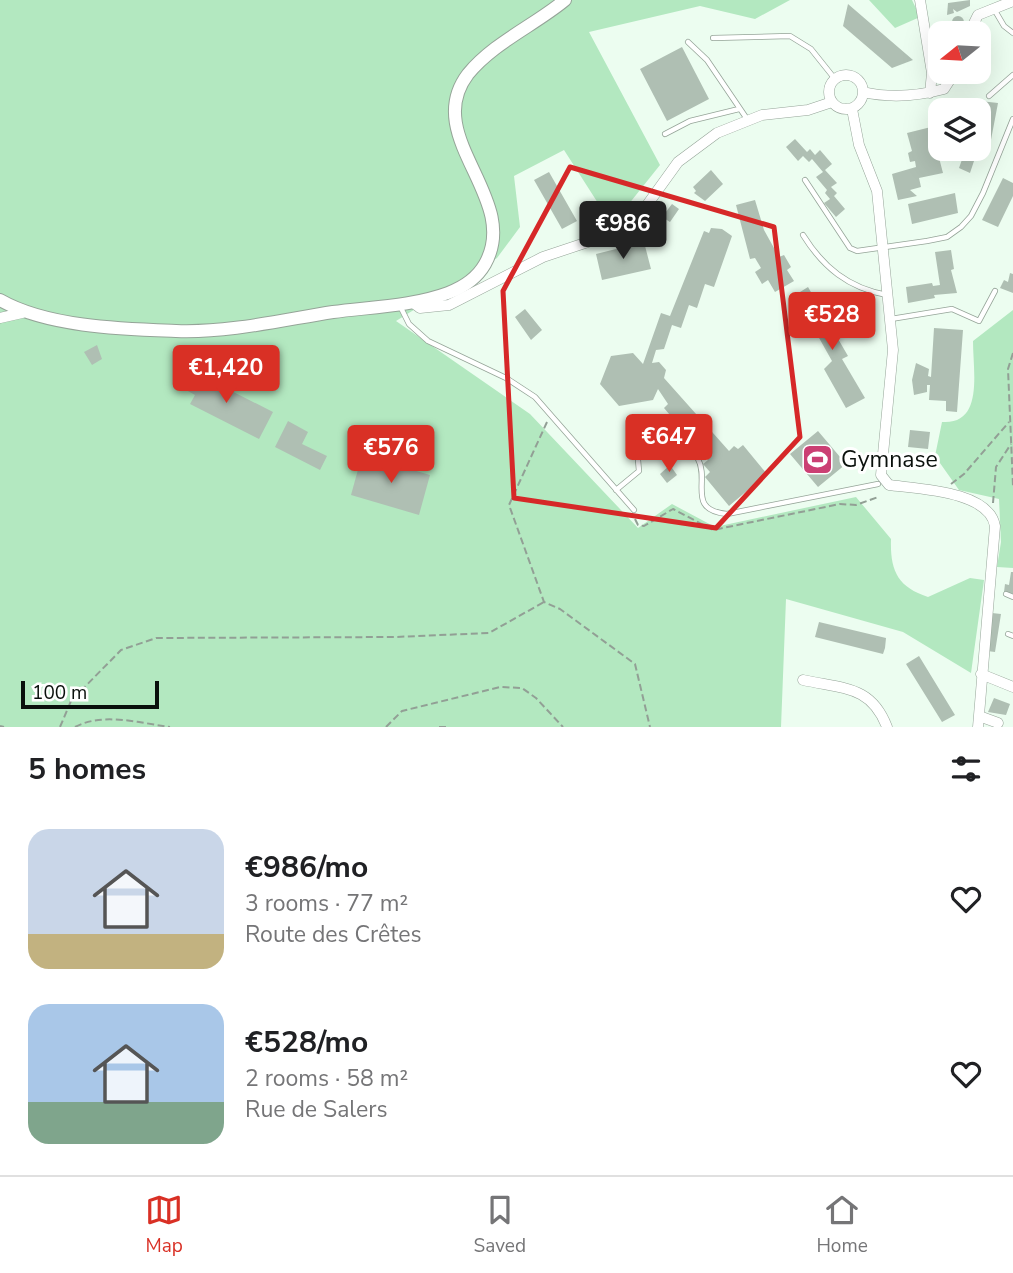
<!DOCTYPE html>
<meta charset="utf-8">
<style>
body{margin:0;font-family:"Nunito Sans",sans-serif;background:#f6f6f6;color:#202124;height:100vh;display:flex;flex-direction:column;font-size:26px;white-space:nowrap}
*{box-sizing:border-box;margin:0}
p{font-size:23px;color:#757577}
.icon{flex:none;width:38px;height:38px;fill:none;stroke:currentColor;stroke-width:2;stroke-linecap:round;stroke-linejoin:round}
.map{position:relative;height:727px;overflow:hidden}
.sheet{display:flex;flex-direction:column;background:#fff;flex:1}
.sheet>*{flex:none}
.needle{width:46px;rotate:252deg}
.controls{position:absolute;left:928px;top:21px;display:grid;gap:14px}
.controls a{display:grid;place-items:center;width:63px;height:63px;border-radius:14px;background:#fff;box-shadow:0 7px 28px #0002;font-size:35px}
.scale{position:absolute;left:21px;bottom:18px;width:138px;box-sizing:border-box;padding-left:7px;border:4px solid #0a100c;border-top:0;font-size:19px;line-height:24px;white-space:nowrap;color:#0a100c;-webkit-text-stroke:5px #fff;paint-order:stroke}
.price{position:absolute;translate:-50% -60px;padding:0 16px;border-radius:7px;background:#d93025;color:#fff;font-size:23px;line-height:46px;filter:drop-shadow(0 2px 4px #0008)}
.price::after{content:'';position:absolute;left:50%;top:42px;width:21px;height:16px;margin-left:-10px;background:inherit;clip-path:polygon(0 0,100% 0,50% 100%)}
.price.current{background:#222;color:#fff}
ul{padding:0;list-style:none}
li{display:flex;align-items:center;gap:21px;height:175px;padding:0 28px}
li span{display:grid;place-items:center;flex:none;width:196px;height:140px;border-radius:21px;color:#555}
li>.icon{margin-inline-start:auto}
span .icon{width:84px;height:84px;fill:#fffc;stroke-width:1}
li b{font-size:30px}
h2{display:flex;justify-content:space-between;align-items:center;height:84px;padding:0 28px;font-size:30px}
.menu{display:flex;justify-content:space-around;align-items:center;height:98px;border-top:2px solid #e0e0e0;background:#fff;font-size:19px;color:#757577}
.menu a{display:grid;justify-items:center;gap:4px}
.menu .current{color:#d93025}
.map>svg:first-child{display:block}
.green{fill:#b3e8c0}
.building{fill:#afbfb3}
.lines{fill:none;stroke-linecap:round;stroke-linejoin:round}
.service-casing{stroke:#95a498;stroke-width:6}
.minor-casing{stroke:#95a498;stroke-width:11}
.tertiary-casing{stroke:#95a498;stroke-width:14}
.path{stroke:#929f95;stroke-width:2;stroke-dasharray:7 3.5;stroke-linecap:butt}
.service{stroke:#fff;stroke-width:4.5}
.minor{stroke:#fff;stroke-width:10}
.tertiary{stroke:#fff;stroke-width:12}
.marked{fill:none;stroke:#d62828;stroke-width:5;stroke-linejoin:round}
.labels{text-anchor:middle;stroke-width:6;stroke-linejoin:round;paint-order:stroke}
.poi-label{font-size:23px;fill:#0a100c;stroke:#fff;text-anchor:start}
</style>
<div class="map">
<svg width="1013" height="727" viewBox="0 0 1013 727">
<rect width="100%" height="100%" fill="#ecfdf0"/>
<path class="green" d="M0,0H790L755,19L700,6L589,32L660,165L612,225L564,150L514,176L520,227L497,258L396,321L530,414L638,528L672,504L715,527L856,497L891,539C890,570 897,587 928,597L970,578L984,580L971,673L903,632L786,599L781,727H0Z
M869,0H912L920,17L895,28Z
M1013,310V568L997,567L1001,542L999,499L959,490L935,456L942,422C984,425 973,372 973,341Z"/>
<path class="building" d="M970,0V6L957,12L953,9L954,13L947,15L948,3Z
M848,4L913,60L892,68L843,26Z
M952 22a6 6 0 1 1 12 0a6 6 0 1 1-12 0Z
M682,47L709,99L667,121L640,69Z
M937,67L940,72H948V78L942,84L937,82Z
M980,101L998,103L990,145L978,143Z
M946,103L948,107L932,113L930,109Z
M931,127L943,173L919,178L921,187L910,190L917,196L898,200L892,174L916,167L915,161L910,162L908,153L912,151L907,133Z
M795,139L807,152L810,149L815,155L820,150L832,164L825,170L837,183L831,187L837,193L834,196L845,209L836,217L824,203L830,199L825,193L827,190L816,177L823,172L812,159L809,162L803,156L798,161L786,147Z
M965,151L976,155L970,173L959,168Z
M711,170L723,184L705,201L694,193L696,191L693,187Z
M549,172L577,221L562,229L534,180Z
M1003,178L1013,183V196L998,227L982,220Z
M955,193L958,213L912,224L908,204Z
M755,200L764,230L779,257L784,255L791,267L787,270L794,281L775,292L768,280L762,284L755,272L761,268L755,258L750,259L736,205Z
M672,204L679,209L670,222L662,217Z
M711,228L722,229L732,236L714,287L705,284L697,308L689,305L681,328L672,325L664,349L656,350L652,363L659,362L666,370L664,378L729,451L734,446L738,449L743,445L767,474L729,506L705,477L710,472L703,464L708,460L664,408L668,404L658,389L653,400L619,406L600,384L611,356L633,353L643,364L661,313L670,316L704,231L709,233Z
M644,242L651,269L602,280L596,254Z
M951,250L954,269L951,270L957,293L934,295L935,298L908,303L906,287L932,283L933,286L940,285L935,252Z
M1010,273L1013,274V293L1000,288L1004,280L1008,282Z
M808,287L848,356L842,359L865,398L846,408L824,369L832,361L800,304L805,301L800,292Z
M525,309L542,330L531,340L515,317Z
M934,328L963,330L957,412L946,411V401L929,400L930,385H927V392L914,395L912,380L916,363L929,369L928,376L931,377Z
M97,345L102,359L92,365L84,352Z
M188,368L196,372L194,376L203,380L204,377L273,412L259,439L190,404L195,395L179,386Z
M288,421L308,432L302,444L327,456L320,470L275,447Z
M910,430L930,432L928,449L908,447Z
M818,431L846,464L818,487L790,454Z
M362,455L430,475L419,515L351,495Z
M670,465L677,475L667,483L660,474Z
M1011,572H1013V594L1004,592L1005,584L1009,585Z
M992,613L1001,614L995,652L987,651Z
M819,622L886,638L885,648L883,654L815,637Z
M919,656L955,715L942,722L906,664Z
M994,698L1010,704L1006,715L988,712Z"/>
<g class="lines">
<defs>
<path id="service" d="M994,9L1004,26L1013,33
M713,38L790,36L811,49L835,79
M688,42L707,60L747,119
M989,96L1013,75
M665,134L690,121L739,109
M805,180L850,248L857,251L927,241L947,237L961,227L971,216L983,193L1013,119
M803,235C823,267 848,288 887,295
M400,306L409,324L428,341L506,378L535,397L634,510
M891,319L952,309L979,321L995,291
M616,490L639,471L637,449L669,426C678,436 691,447 698,459C710,481 686,510 727,514L878,484
M1006,594L1013,597
M1008,634L1013,636"/>
<path id="minor" d="M920,0L932,73L930,93
M969,33L978,15L1013,1
M829 92a17 17 0 1 1 34 0a17 17 0 1 1-34 0Z
M863,92C889,98 918,96 944,89L955,72
M852,109L859,145L877,191L893,350L881,475L889,485C919,489 989,491 995,526L978,727
M412,302L420,308L449,305L543,257L624,230L642,212L678,162L717,133L762,115L808,110L832,102
M0,318L22,313
M981,674L1013,687
M803,680C843,689 871,685 887,727
M979,716L998,723"/>
<path id="tertiary" d="M0,300C47,327 122,329 176,331C228,333 282,320 333,312C371,307 413,306 448,293C464,287 477,278 485,264C522,198 420,137 468,74C493,43 535,25 565,0"/>
</defs>
<use href="#service" class="service-casing"/>
<use href="#minor" class="minor-casing"/>
<use href="#tertiary" class="tertiary-casing"/>
<path class="path" d="M1013,353L1008,369L1013,486
M547,422L509,505L544,602L560,609L635,664L650,727
M951,484L964,474L1009,422
M993,503L996,467L1011,444
M635,519L638,525L644,526L673,509L713,530L840,504L856,505L878,497
M0,726L4,727
M60,727L71,701L121,650L156,638L395,637L489,633L544,602
M75,727C103,712 139,723 170,727
M386,727L402,711L500,687L522,688L536,698L563,727
M439,727H446"/>
<use href="#service" class="service"/>
<use href="#minor" class="minor"/>
<use href="#tertiary" class="tertiary"/>
</g>
<path class="marked" d="M570,167L774,227L800,437L716,528L514,498L503,291Z"/>
<defs>
<symbol id="stadium-square" viewBox="-11 -11 22 22"><rect x="-9" y="-9" width="18" height="18" rx="4" fill="#cb3f73" stroke="#fff"/><path d="M0-5a6.5 5 0 1 0 0 10a6.5 5 0 1 0 0-10ZM-3.5-1.8h7v3.6h-7Z" fill="#fff"/></symbol>
</defs>
<g fill-rule="evenodd">
<use href="#stadium-square" x="800" y="442" width="35" height="35"/>
</g>
<g class="labels">
<g class="poi-label">
<text x="841" y="467">Gymnase</text>
</g>
</g>
</svg>
<div class="controls">
<a><svg class="needle" viewBox="-14 -14 28 28"><path d="M0-13l5 13h-10z" fill="#e53935"/><path d="M0 13l5-13h-10z" fill="#757577"/></svg></a>
<a><svg class="icon" aria-label="layers" viewBox="0 0 24 24"><path d="M12 4l9 5-9 5-9-5zM3 14l9 5 9-5"/></svg></a>
</div>
<div class="scale">100 m</div>
<b class="price current" style="left:623px;top:261px">€986</b>
<b class="price" style="left:832px;top:352px">€528</b>
<b class="price" style="left:226px;top:405px">€1,420</b>
<b class="price" style="left:669px;top:474px">€647</b>
<b class="price" style="left:391px;top:485px">€576</b>
</div>
<section class="sheet">
<h2>5 homes<svg class="icon" aria-label="filters" viewBox="0 0 24 24"><path d="M4 7h16M4 17h16"/><circle cx="9" cy="7" r="2"/><circle cx="15" cy="17" r="2"/></svg></h2>
<ul>
<li><span style="background:linear-gradient(#c9d6e8 75%,#c2b280 0)"><svg class="icon" aria-label="home" viewBox="0 0 24 24"><path d="M3 11l9-7 9 7M6 9v11h12V9"/></svg></span><div><b>€986/mo</b><p>3 rooms · 77 m²</p><p>Route des Crêtes</p></div><svg class="icon" aria-label="heart" viewBox="0 0 24 24"><path d="M12 20l-8-8c-3-5 5-10 8-4 3-6 11-1 8 4z"/></svg></li>
<li><span style="background:linear-gradient(#a9c7e8 70%,#7fa58c 0)"><svg class="icon" aria-label="home" viewBox="0 0 24 24"><path d="M3 11l9-7 9 7M6 9v11h12V9"/></svg></span><div><b>€528/mo</b><p>2 rooms · 58 m²</p><p>Rue de Salers</p></div><svg class="icon" aria-label="heart" viewBox="0 0 24 24"><path d="M12 20l-8-8c-3-5 5-10 8-4 3-6 11-1 8 4z"/></svg></li>
</ul>
</section>
<nav class="menu">
<a class="current"><svg class="icon" aria-label="map" viewBox="0 0 24 24"><path d="M3 6l6-2 6 2 6-2v14l-6 2-6-2-6 2zM9 4v14M15 6v14"/></svg>Map</a>
<a><svg class="icon" aria-label="saved" viewBox="0 0 24 24"><path d="M7 4h10v16l-5-4-5 4z"/></svg>Saved</a>
<a><svg class="icon" aria-label="home" viewBox="0 0 24 24"><path d="M3 11l9-7 9 7M6 9v11h12V9"/></svg>Home</a>
</nav>
